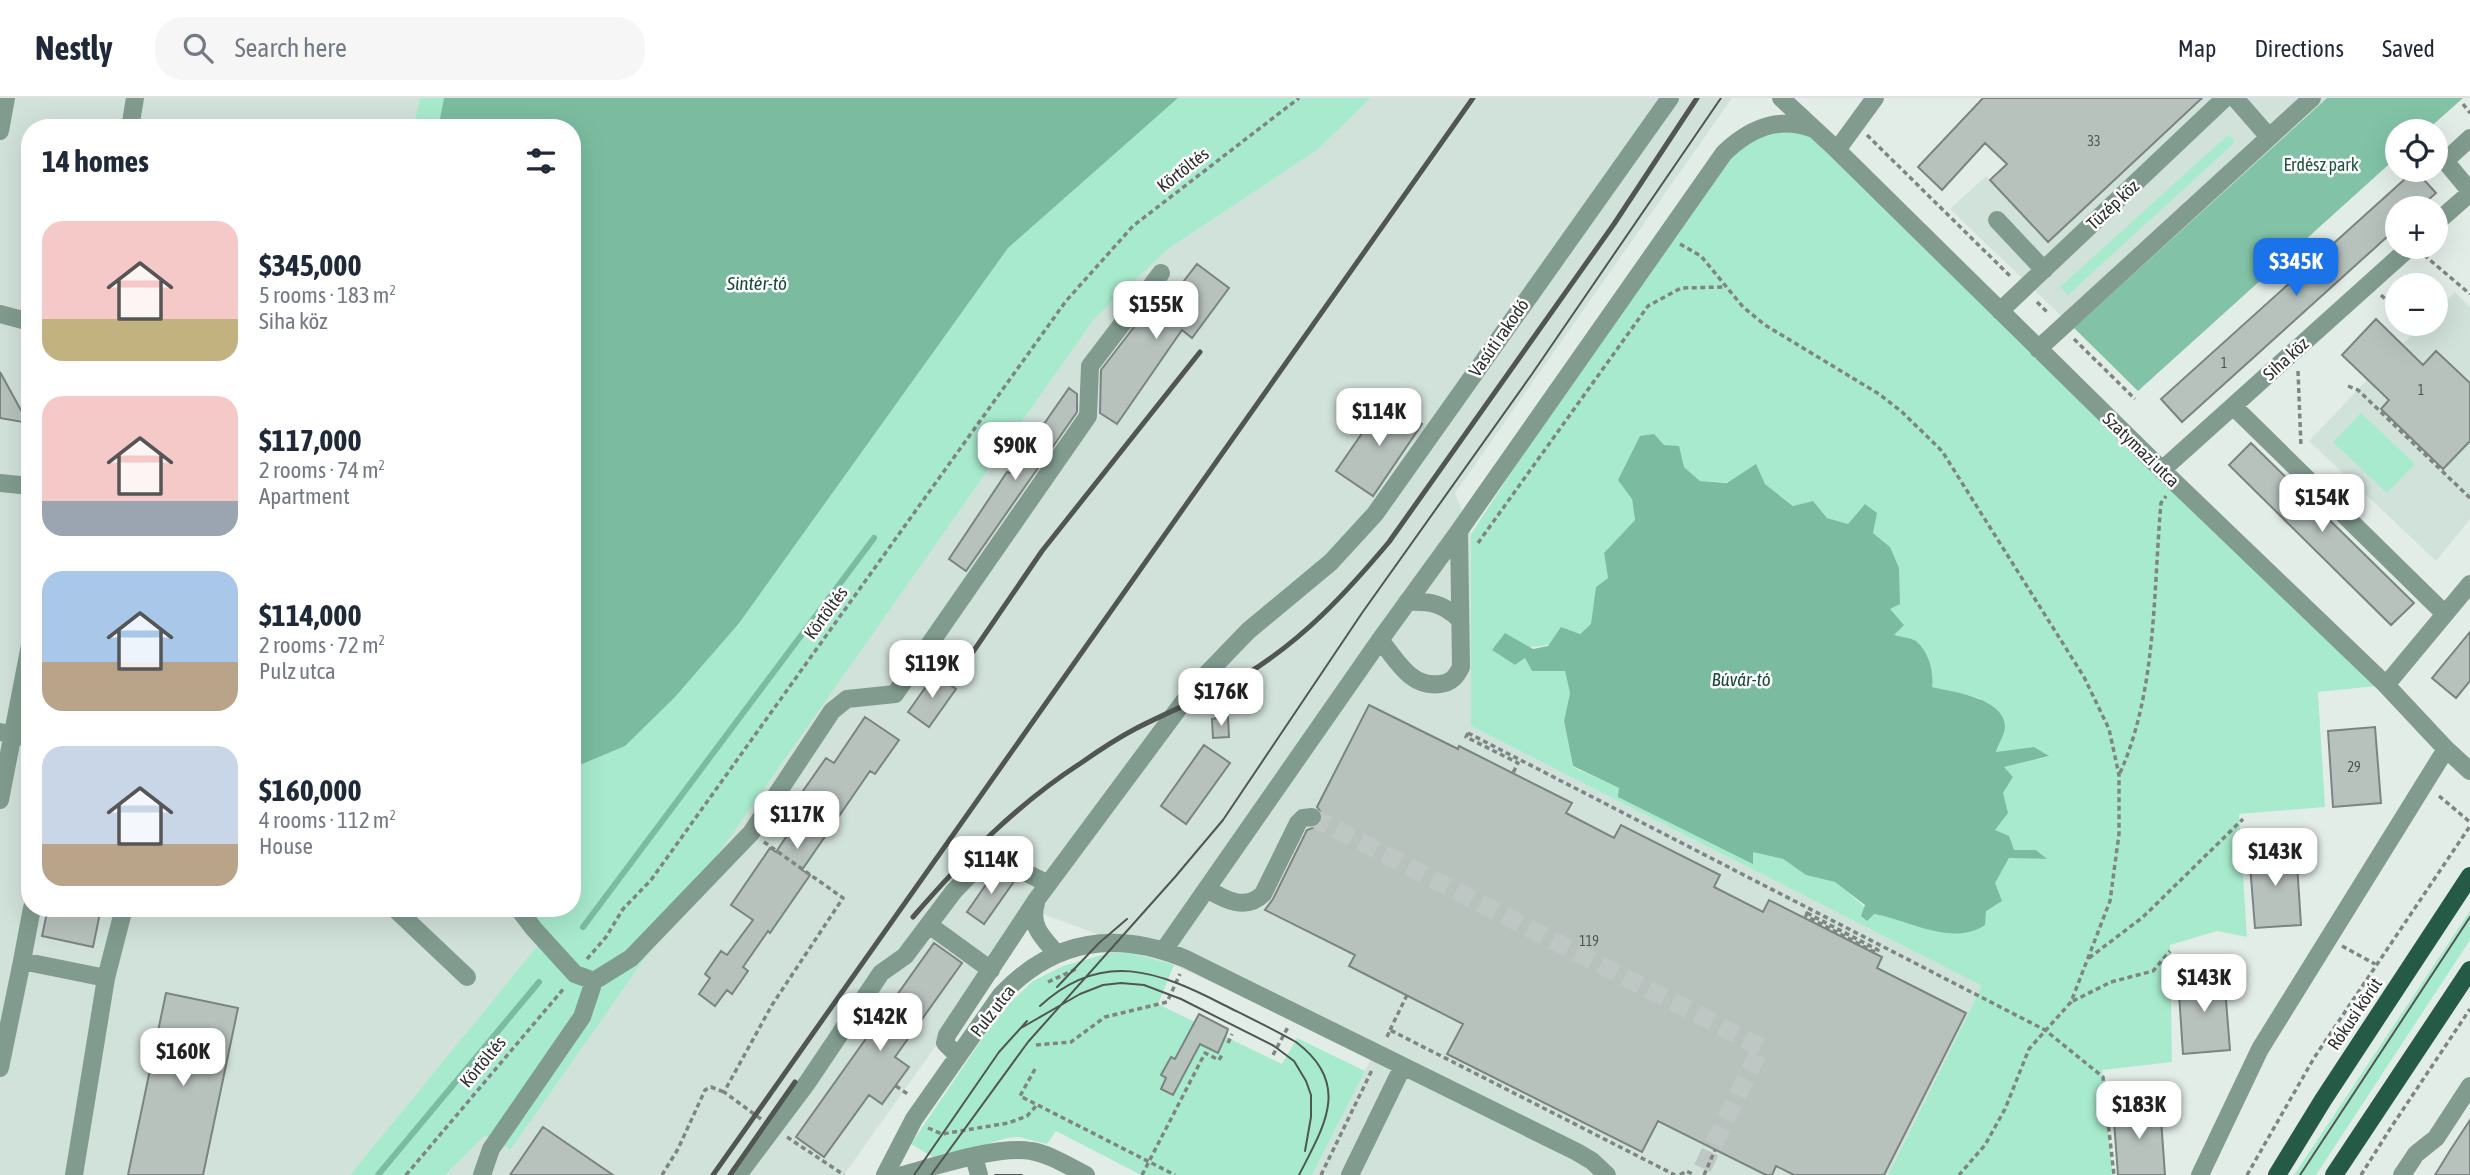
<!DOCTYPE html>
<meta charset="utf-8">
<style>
body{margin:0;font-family:"Asap Condensed",sans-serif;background:#f6f6f7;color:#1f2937;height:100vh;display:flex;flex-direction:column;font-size:26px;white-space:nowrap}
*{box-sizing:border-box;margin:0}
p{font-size:23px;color:#747a83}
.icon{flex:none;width:38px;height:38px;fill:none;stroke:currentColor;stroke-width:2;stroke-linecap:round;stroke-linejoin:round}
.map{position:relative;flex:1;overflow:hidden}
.panel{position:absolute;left:21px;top:21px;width:560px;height:798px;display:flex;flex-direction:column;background:#fff;border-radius:28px;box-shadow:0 7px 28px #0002}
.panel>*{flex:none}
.buttons{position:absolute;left:2385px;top:21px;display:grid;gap:14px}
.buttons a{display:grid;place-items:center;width:63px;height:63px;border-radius:50%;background:#fff;box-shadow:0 7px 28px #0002;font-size:35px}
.price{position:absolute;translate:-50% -60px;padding:0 16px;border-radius:14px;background:#fff;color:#222;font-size:23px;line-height:46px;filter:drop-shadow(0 2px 4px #0008)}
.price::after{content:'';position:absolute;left:50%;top:42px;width:21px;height:16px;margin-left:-10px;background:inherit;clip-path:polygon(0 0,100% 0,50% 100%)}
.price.on{background:#1a73e8;color:#fff}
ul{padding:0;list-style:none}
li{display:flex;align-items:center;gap:21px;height:175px;padding:0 21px}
li span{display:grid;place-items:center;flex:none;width:196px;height:140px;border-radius:21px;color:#555}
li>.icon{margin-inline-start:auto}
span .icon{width:84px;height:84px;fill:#fffc;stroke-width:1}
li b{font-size:30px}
h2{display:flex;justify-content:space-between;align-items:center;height:84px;padding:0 21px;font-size:30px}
header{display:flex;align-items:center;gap:42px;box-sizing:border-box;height:98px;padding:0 35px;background:#fff;border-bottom:2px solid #e0e1e3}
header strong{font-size:33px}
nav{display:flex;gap:38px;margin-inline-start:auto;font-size:24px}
.search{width:490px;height:63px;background:#f6f6f7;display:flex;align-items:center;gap:18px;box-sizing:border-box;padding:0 24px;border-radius:28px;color:#747a83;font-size:26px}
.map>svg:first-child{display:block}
.built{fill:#d1e2da}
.green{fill:#a8eacd;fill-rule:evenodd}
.forest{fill:#82c3a7}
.water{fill:#7bbca0}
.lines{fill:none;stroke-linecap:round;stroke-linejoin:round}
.stream{stroke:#7bbca0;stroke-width:6}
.building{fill:#b8c2bd;stroke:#7b8480;stroke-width:2}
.minor-tunnel{stroke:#bec7c3;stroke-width:18;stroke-dasharray:18 9;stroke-linecap:butt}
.path{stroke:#7f8582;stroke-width:3.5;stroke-dasharray:5 3.5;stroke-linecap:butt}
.minor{stroke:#819c8f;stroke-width:18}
.major{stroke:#255a46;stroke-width:18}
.tram{stroke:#515653;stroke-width:2}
.rail{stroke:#515653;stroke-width:5}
.labels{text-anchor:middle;stroke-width:5;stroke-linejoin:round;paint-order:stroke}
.number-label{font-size:14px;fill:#4e5451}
.park-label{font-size:18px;fill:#205441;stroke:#fff}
.street-label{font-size:18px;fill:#2b2f2d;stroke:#fff}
.water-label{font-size:19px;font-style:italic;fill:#144a37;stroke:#fff}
</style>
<header>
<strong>Nestly</strong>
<div class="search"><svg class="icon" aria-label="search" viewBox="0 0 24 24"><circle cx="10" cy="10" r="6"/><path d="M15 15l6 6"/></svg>Search here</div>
<nav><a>Map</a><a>Directions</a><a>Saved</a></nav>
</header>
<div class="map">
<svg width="2470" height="1077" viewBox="0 0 2470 1077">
<rect width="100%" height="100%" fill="#e3ede8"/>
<path class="built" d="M0,0H420L413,30H30V810H512L539,846L350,1077H0Z
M1371,0H1732L1455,395L1471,436V628L1982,888L1888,1077H1312L1372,959L1174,867L1131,855H1109L1116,843L1032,812L844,1077H447L485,1036L509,1052L1094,221L1168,151L1317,52Z
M2194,0L2198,4L2202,0H2327L2074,230L1950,111L1986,78L1990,82Z
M2455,194L2470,209V421L2436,463L2309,343L2367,282L2342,257L2376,221L2403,246L2423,226H2436V213Z"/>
<path class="green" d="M420,0H444L438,30H413Z
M1178,0H1371L1317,52L1168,151L1094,221L510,1052L485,1037L446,1077H350L539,846L512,810H572V666H582L740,524L1008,150Z
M1797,25L2386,587L2318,594L2325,709L2239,716L2247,839L2217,833L2170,847L2172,964L2102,972L2113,1077H1888L1982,888L1471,628V436L1667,137L1737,42ZM1684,369L1700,383L1765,386L1794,408L1813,403L1827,420L1848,426L1864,407L1873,435L1890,449V511L1894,537L1932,589L1979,600L2005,630L1996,655L2033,649L2048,659L2003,669L2013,679L2003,695L1995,732L2014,752H2036L2045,761L2009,760L1994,785L1986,813L1894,820L1873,816L1836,784L1806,777L1783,761L1752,753L1753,765L1619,690L1573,669L1564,624L1570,595L1565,573H1532L1525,560L1515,567L1492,552C1528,547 1561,554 1592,526L1596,489L1608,480L1604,455L1635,422L1632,401Z
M2228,37L2234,42L2233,46L2068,197L2060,189Z
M2361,315L2415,366L2387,395L2333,344Z
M2470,813V842L2316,1077H2294Z
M1109,855H1131L1174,867L1158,906L1282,966L1297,940L1365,973L1312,1077H1141L1056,1033L1047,1046L1019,1039L1007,1040L936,1061L911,1046L1001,913L1033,883L1063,868Z"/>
<path class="forest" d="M2327,0H2463L2426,33H2398L2397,59L2138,293L2074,230Z"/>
<path class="water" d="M444,0H1178L1008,150L740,524L675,599L625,648L582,666H572V30H438Z
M1654,336L1664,347L1679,348L1684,369L1700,383L1727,385L1756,366L1765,386L1793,408L1813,403L1827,420L1848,426L1865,406L1877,415L1873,435L1890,449L1899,470L1900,506L1890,511L1904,527L1894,537C1901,539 1911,540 1916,543C1929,554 1934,574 1932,589C1953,594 2004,600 2005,628C2005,636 1998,647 1996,654L2034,649L2049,658L2004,669L2013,679L2003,695L2008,715L1995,732L2009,738L2014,752H2036L2047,761L2009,760L1995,785L2002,803L1986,813L1985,827C1952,849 1909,822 1874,816L1867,823L1861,818L1865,807L1835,784L1806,777L1783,761L1753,754V766L1618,699L1619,690L1573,668L1564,623L1570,595L1565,573H1532L1525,560L1515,567L1492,552L1505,535L1533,551L1548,548L1561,529L1580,536L1591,526L1596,489L1608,480L1604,455L1635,422L1632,401L1618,382L1640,338Z"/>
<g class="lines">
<path class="stream" d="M583,829L874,440
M378,1077L539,884"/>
</g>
<path class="building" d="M1983,0H2202L2048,144L1990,82L2007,66L1985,45L1942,92L1918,69Z
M2415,72L2436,95L2419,110H2398V129L2182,324L2161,301Z
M1197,166L1229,190L1192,240L1182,232L1117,326L1100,315L1101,272L1141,220L1151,226Z
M2376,221L2423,267L2436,253L2470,285V343L2443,371L2381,311L2389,302L2342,257Z
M0,274L28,325L0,320Z
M1069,290L1077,296V314L966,473L949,461L1007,374L1010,375Z
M1385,302L1422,326L1373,398L1336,373Z
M2251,345L2414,505L2391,527L2229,367Z
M2470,534V583L2456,600L2432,580Z
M935,576L956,591L929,629L908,614Z
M1369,607L1458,651L1459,648L1572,705L1566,715L1614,740L1621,727L1720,777L1714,789L1763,814L1769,802L1882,859L1877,870L1966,915L1884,1077H1794L1776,1068L1772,1077H1766L1658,1023L1642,1054L1447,956L1463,926L1349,868L1355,857L1265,812L1273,801L1307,732L1318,728L1322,724L1323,717L1317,709Z
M865,619L899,642L875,676L870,673L802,772L810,777L770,835L768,833L743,869L748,873L732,896L727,892L715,908L699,896L710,880L705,876L721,853L727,857L753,822L731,807L770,750L776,754L806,709L796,703L826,660L834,665Z
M1228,619L1229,639L1213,640L1212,621Z
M2375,629L2381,705L2333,709L2328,633Z
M1204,647L1230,665L1186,726L1161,708Z
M2296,751L2301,827L2255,830L2249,754Z
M996,772L1015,782L984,826L967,814Z
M48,810H101L93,849L42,838Z
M934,845L962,865L895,959L909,969L882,1006L869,997L824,1059L796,1039Z
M2224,877L2230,952L2183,956L2178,880Z
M166,895L238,910L203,1077H128Z
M1199,916L1228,931L1226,937L1218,955L1200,946L1173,997L1161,991L1166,980L1161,977L1171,959L1175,961Z
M2160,1007L2165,1077H2118L2113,1010Z
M2470,1022V1077H2435L2451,1051Z
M543,1029L613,1077H510Z"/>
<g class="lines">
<path class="minor-tunnel" d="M1312,719L1761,949L1699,1077"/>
<path class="path" d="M2463,6L2470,15
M1867,37L2011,179
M1680,146L1701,158L1743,209L1765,227L1879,296L1902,314L1942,353L2084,579L2109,631L2119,677V736L2110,803L2071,904L2029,951L2005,1011L1985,1047L1959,1077
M2424,157L2470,196
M2381,197L2398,213
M2037,204L2049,216
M2411,226L2417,232
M2074,241L2135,301
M2298,273L2301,349
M2348,288L2358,292L2470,400
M1478,445L1648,208L1681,190L1724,189
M1468,635L2045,932L2103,979L2114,1077
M1468,635L1466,639L1518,665L1513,675
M2120,675C2157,592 2153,495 2161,405L2166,398
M2439,698L2470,724
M1807,815L1878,852L1876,855L1806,818Z
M2342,848L2375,866
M2089,860L2143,819L2243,721
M587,861L606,839L623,811L651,782L1066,203L1133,128L1299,0
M1048,884L1076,871
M2073,903L2111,884L2153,873L2170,853
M1390,932L1407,897
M1387,939L1390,932L1675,1077
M1228,945L1232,936
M1036,947L1071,944L1105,919L1167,904L1180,876
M1273,957L1288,929
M1035,971L1020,998L1175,1077
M896,988L909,997
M761,1021L724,994L772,907L843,800L764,744
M928,1030L942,1036L1008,1025L1027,1018L1036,1008
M787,1039L844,1077
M406,1077L565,889
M662,1077L678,1051L705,992L711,989L724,994
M1142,1077L1205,955L1219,962L1222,957
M1321,1077L1372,972
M1680,1077L1686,1073L1695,1077
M1704,1077L1715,1052
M2247,1077L2314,960L2470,728
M2361,1077L2390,1031L2470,911"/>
<path class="minor" d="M1781,0L1837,52L2162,372L2386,587L2446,651L2470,673
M2235,0L2269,39
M130,30L135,0
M0,33L6,0
M1837,52L1875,0
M2436,52L2470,93
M2445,63L2470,40
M1997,122L2044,172
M2436,125L2470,95
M2000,213L2225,0
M0,216L30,224
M2038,251L2312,0
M2233,308L2445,516
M2162,372L2410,149
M0,385L30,388
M1407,504C1429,503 1443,505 1459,521
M1380,542C1397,562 1410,590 1440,586C1451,585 1456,579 1461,569L1459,433
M2386,587L2470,486
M0,634L30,640
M0,702L30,547
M1207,791C1225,802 1246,813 1263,796L1298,725L1303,720L1312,719
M1036,805C1029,828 1043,840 1057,856
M32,810L22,863L106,880L124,810
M394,810L467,879
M518,810L534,831L575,876L594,883
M929,827L991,872
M1164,852L1380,542L1459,433L1724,55C1749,31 1777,18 1811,30
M958,958L945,945L947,937L1037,801L1196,587L1248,533L1331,464L1375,416L1670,0
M0,970L22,863
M974,1059L979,1077
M74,1077L106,880
M482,1077L491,1051L582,919L594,883L631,860L751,735L832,613L847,601L895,596L1088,318L1090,268L1161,175
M738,1077L807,985L881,875L905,858L954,793L990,756L1048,786
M885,1077L914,1021L1001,897C1054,841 1116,832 1186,861L1577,1054L1592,1063L1607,1077
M903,1077C936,1068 998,1047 1031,1053C1050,1056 1068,1068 1086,1077
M1350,1077L1403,968
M2200,1077L2260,951L2446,651
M2402,1077L2416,1056L2436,1040L2470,988"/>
<path class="major" d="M2277,1077L2323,1002L2470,778
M2334,1077L2470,872"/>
<path class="tram" d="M1057,889L1099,845L1127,821
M1040,908C1102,851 1158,873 1224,907C1248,919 1273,931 1296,944C1352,986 1324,1028 1299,1077
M1021,930L1080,896L1103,887L1121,885L1144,887L1181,901L1274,948L1294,963L1306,983L1311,997V1019L1305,1053
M914,1077L999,954L1027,923
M931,1077L1028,944L1175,779L1223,722L1362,515L1532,276L1721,0
M995,1077H1022
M2300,1077L2470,819"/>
<path class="rail" d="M953,583L1042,453L1200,254
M913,819C963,761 1016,707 1081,665C1098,653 1116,641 1135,631C1171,612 1210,598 1245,577C1303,542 1346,495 1389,444L1614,126L1697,0
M713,1077L1473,0
M730,1077L795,984"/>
</g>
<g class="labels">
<g class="number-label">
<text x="2094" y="48">33</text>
<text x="2224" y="270">1</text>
<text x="2421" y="297">1</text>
<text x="2354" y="674">29</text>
<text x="1589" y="848">119</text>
</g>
<g class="park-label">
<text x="2321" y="73">Erdész park</text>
</g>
<g class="street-label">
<text transform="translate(1183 72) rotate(-38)" y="6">Körtöltés</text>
<text transform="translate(2113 107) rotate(-43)" y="6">Tüzép köz</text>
<text transform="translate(1499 240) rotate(-55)" y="6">Vasúti rakodó</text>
<text transform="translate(2286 261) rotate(-42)" y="6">Siha köz</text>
<text transform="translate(2141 352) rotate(44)" y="6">Szatymazi utca</text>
<text transform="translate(826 515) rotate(-54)" y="6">Körtöltés</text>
<text transform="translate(993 913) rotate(-52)" y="6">Pulz utca</text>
<text transform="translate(2355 916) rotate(-56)" y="6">Rókusi körút</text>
<text transform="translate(483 964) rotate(-50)" y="6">Körtöltés</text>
</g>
<g class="water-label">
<text x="757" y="192">Sintér-tó</text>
<text x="1741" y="588">Búvár-tó</text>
</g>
</g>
</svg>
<div class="buttons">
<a><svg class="icon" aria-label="locate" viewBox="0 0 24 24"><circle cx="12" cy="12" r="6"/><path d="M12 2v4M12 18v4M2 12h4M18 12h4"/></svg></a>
<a>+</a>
<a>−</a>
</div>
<b class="price on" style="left:2296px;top:200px">$345K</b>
<b class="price" style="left:1156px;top:243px">$155K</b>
<b class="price" style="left:1379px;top:350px">$114K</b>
<b class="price" style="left:1015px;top:384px">$90K</b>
<b class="price" style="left:2322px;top:436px">$154K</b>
<b class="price" style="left:932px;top:602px">$119K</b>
<b class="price" style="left:1221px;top:630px">$176K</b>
<b class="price" style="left:797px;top:753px">$117K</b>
<b class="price" style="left:2275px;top:790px">$143K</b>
<b class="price" style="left:991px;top:798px">$114K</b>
<b class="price" style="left:2204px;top:916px">$143K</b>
<b class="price" style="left:880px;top:955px">$142K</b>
<b class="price" style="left:183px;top:990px">$160K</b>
<b class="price" style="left:2139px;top:1043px">$183K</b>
<section class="panel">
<h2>14 homes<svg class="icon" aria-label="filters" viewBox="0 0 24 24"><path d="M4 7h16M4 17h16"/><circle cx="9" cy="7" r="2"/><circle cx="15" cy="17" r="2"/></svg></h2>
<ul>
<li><span style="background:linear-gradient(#f6c9c9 70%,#c2b280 0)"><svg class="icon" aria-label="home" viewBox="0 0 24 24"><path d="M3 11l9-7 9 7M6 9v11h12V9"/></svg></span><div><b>$345,000</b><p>5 rooms · 183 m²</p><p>Siha köz</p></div></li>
<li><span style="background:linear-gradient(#f6c9c9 75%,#9aa5b1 0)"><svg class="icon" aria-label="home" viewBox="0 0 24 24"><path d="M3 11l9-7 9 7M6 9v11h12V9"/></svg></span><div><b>$117,000</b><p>2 rooms · 74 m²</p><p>Apartment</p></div></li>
<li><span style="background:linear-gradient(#a9c7e8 65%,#b9a48a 0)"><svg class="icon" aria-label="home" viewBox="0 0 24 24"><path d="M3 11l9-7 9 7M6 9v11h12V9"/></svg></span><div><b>$114,000</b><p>2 rooms · 72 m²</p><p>Pulz utca</p></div></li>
<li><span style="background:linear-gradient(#c9d6e8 70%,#b9a48a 0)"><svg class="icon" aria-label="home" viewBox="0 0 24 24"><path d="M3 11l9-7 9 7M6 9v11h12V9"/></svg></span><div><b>$160,000</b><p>4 rooms · 112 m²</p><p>House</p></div></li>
</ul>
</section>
</div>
